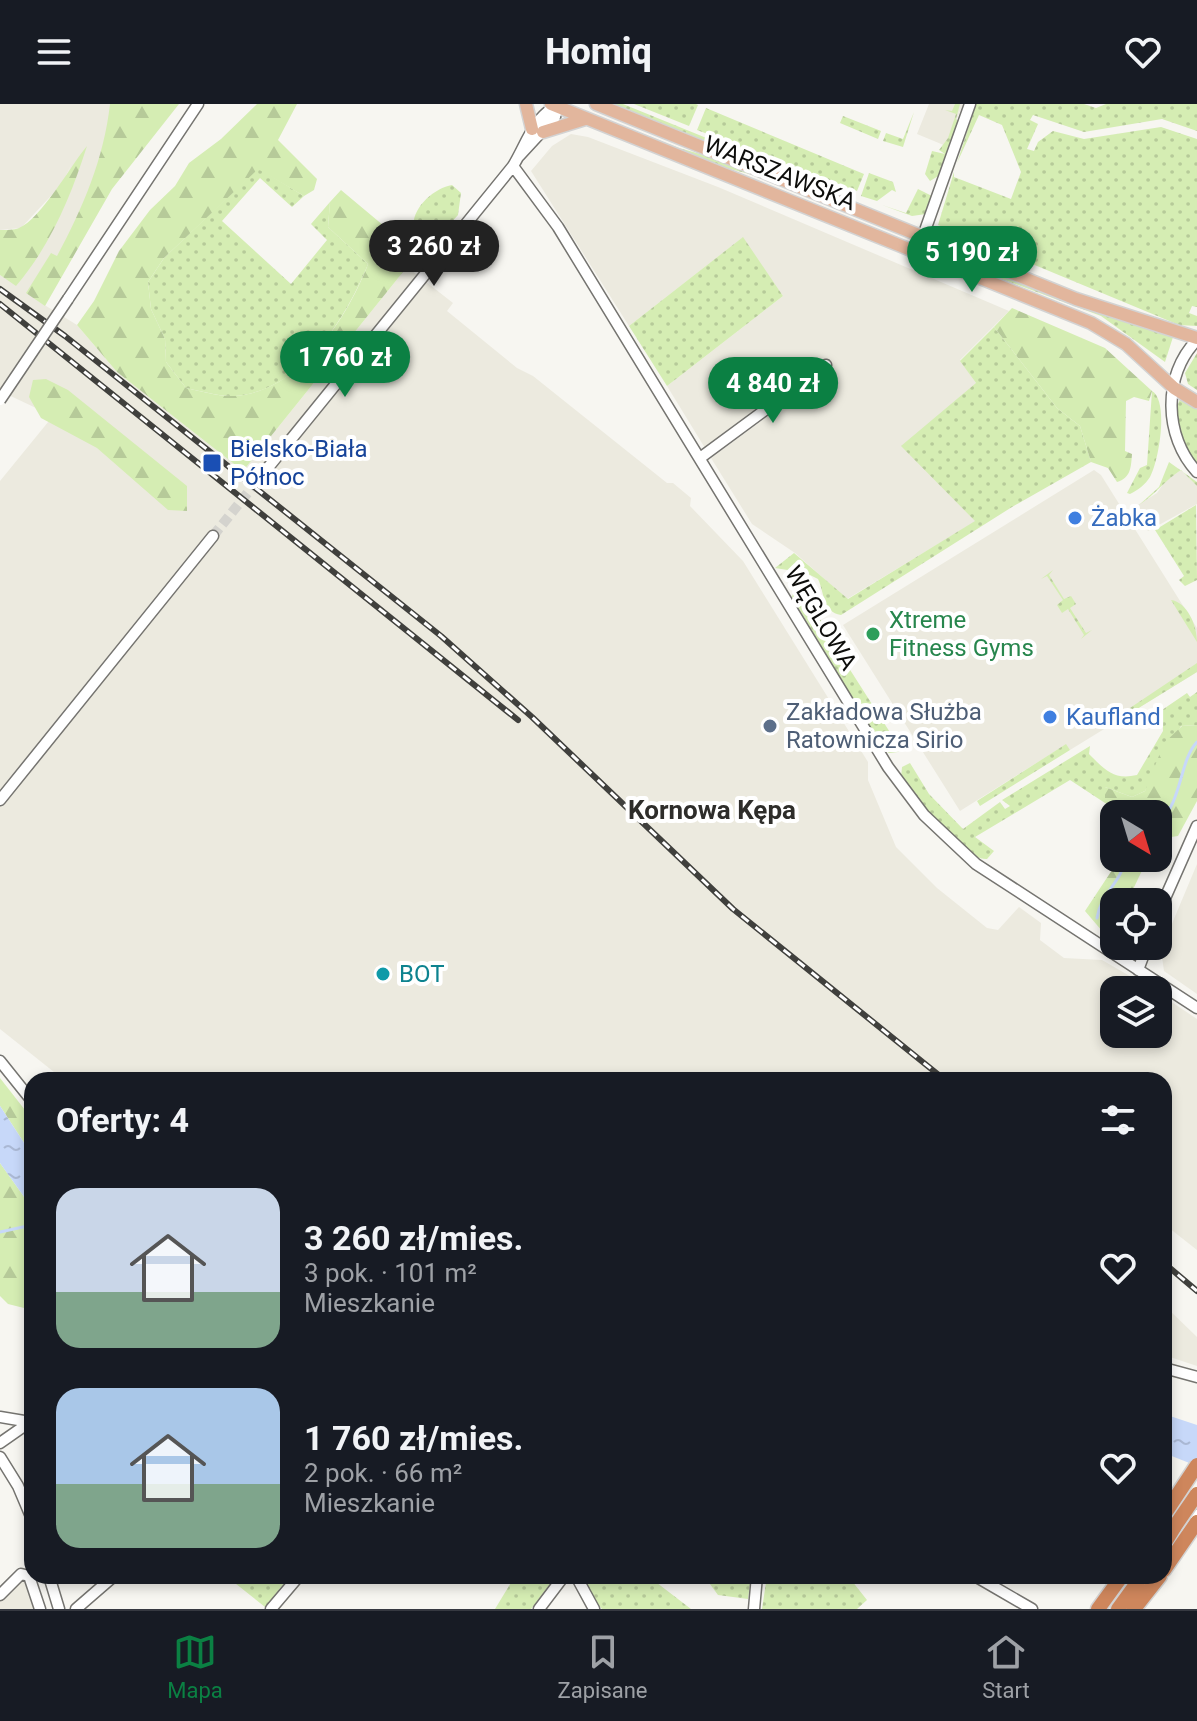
<!DOCTYPE html>
<html lang="pl">
<meta charset="utf-8">
<style>
body{margin:0;font-family:Roboto,sans-serif;background:#242831;color:#f1f3f6;height:100vh;display:flex;flex-direction:column;font-size:30px;white-space:nowrap}
*{box-sizing:border-box;margin:0}
p{font-size:26px;color:#9ea1a6}
.icon{flex:none;width:44px;height:44px;fill:none;stroke:currentColor;stroke-width:2;stroke-linecap:round;stroke-linejoin:round}
.map{position:relative;flex:1;overflow:hidden}
.details{position:absolute;left:24px;top:968px;width:1148px;height:512px;display:flex;flex-direction:column;background:#171b24;border-radius:24px;box-shadow:0 4px 12px #0003}
.details>*{flex:none}
.needle{width:52px;rotate:142deg}
.buttons{position:absolute;left:1100px;top:696px;display:grid;gap:16px}
.buttons a{display:grid;place-items:center;width:72px;height:72px;border-radius:16px;background:#171b24;box-shadow:0 4px 12px #0003;font-size:40px}
.price{position:absolute;translate:-50% -68px;padding:0 18px;border-radius:28px;background:#0b8043;color:#fff;font-size:26px;line-height:52px;filter:drop-shadow(0 2px 4px #0008)}
.price::after{content:'';position:absolute;left:50%;top:48px;width:24px;height:18px;margin-left:-12px;background:inherit;clip-path:polygon(0 0,100% 0,50% 100%)}
.price.on{background:#222;color:#fff}
ul{padding:0;list-style:none}
li{display:flex;align-items:center;gap:24px;height:200px;padding:0 32px}
li span{display:grid;place-items:center;flex:none;width:224px;height:160px;border-radius:24px;color:#555}
li>.icon{margin-inline-start:auto}
span .icon{width:96px;height:96px;fill:#fffc;stroke-width:1}
li b{font-size:34px}
h2{display:flex;justify-content:space-between;align-items:center;height:96px;padding:0 32px;font-size:34px}
header{display:flex;justify-content:space-between;align-items:center;height:104px;padding:0 32px;background:#171b24;font-size:36px;font-weight:800}
.dock{display:flex;justify-content:space-around;align-items:center;height:112px;border-top:2px solid #363941;background:#171b24;font-size:22px;color:#9ea1a6}
.dock a{display:grid;justify-items:center;gap:4px}
.dock .on{color:#0b8043}
.map>svg:first-child{display:block}
.built{fill:#eceadf}
.grass{fill:url(#grass-dots)}
.forest{fill:url(#forest-firs)}
.water{fill:url(#water-ripples)}
.lines{fill:none;stroke-linecap:round;stroke-linejoin:round}
.stream{stroke:#c7d8f9;stroke-width:3}
.minor-tunnel{stroke:#d4d3ce;stroke-width:10;stroke-dasharray:10 5;stroke-linecap:butt}
.minor-casing{stroke:#757470;stroke-width:13}
.major-casing{stroke:#d3d3d3;stroke-width:15}
.highway-casing{stroke:#d3d3d3;stroke-width:17}
.minor{stroke:#fff;stroke-width:10}
.major{stroke:#e2b69d;stroke-width:12}
.highway{stroke:#ce865c;stroke-width:14}
.rail-casing{stroke:#40403d;stroke-width:6}
.rail{stroke:#fff;stroke-width:3;stroke-dasharray:9;stroke-linecap:butt}
.minor-bridge-casing{stroke:#757470;stroke-width:13;stroke-linecap:butt}
.highway-bridge-casing{stroke:#d3d3d3;stroke-width:17;stroke-linecap:butt}
.minor-bridge{stroke:#fff;stroke-width:10}
.highway-bridge{stroke:#ce865c;stroke-width:14}
.transit-dot{fill:#1a4fb4;stroke:#fff;stroke-width:3}
.shop-dot{fill:#3f7fe0;stroke:#fff;stroke-width:3}
.leisure-dot{fill:#2e9e5b;stroke:#fff;stroke-width:3}
.service-dot{fill:#5c6f8a;stroke:#fff;stroke-width:3}
.culture-dot{fill:#0f9aa8;stroke:#fff;stroke-width:3}
.labels{text-anchor:middle;stroke-width:8;stroke-linejoin:round;paint-order:stroke}
.street-label{font-size:24px;fill:#0d0d0b;stroke:#fff}
.transit-label{font-size:24px;fill:#164399;stroke:#fff;text-anchor:start}
.shop-label{font-size:24px;fill:#366cbe;stroke:#fff;text-anchor:start}
.leisure-label{font-size:24px;fill:#27864d;stroke:#fff;text-anchor:start}
.service-label{font-size:24px;fill:#4e5e75;stroke:#fff;text-anchor:start}
.culture-label{font-size:24px;fill:#0d838f;stroke:#fff;text-anchor:start}
.neighbourhood-label{font-size:26px;font-weight:bold;fill:#2e2d2a;stroke:#fff}
</style>
<header><svg class="icon" aria-label="menu" viewBox="0 0 24 24"><path d="M4 6h16M4 12h16M4 18h16"/></svg>Homiq<svg class="icon" aria-label="heart" viewBox="0 0 24 24"><path d="M12 20l-8-8c-3-5 5-10 8-4 3-6 11-1 8 4z"/></svg></header>
<div class="map">
<svg width="1197" height="1505" viewBox="0 0 1197 1505">
<defs>
<pattern id="grass-dots" width="8" height="8" patternUnits="userSpaceOnUse" patternTransform="scale(2)"><rect width="8" height="8" fill="#d5edb3"/><path d="M2 2h.1M6 6h.1" fill="none" stroke="#b6ca99" stroke-width="1.8" stroke-linecap="round"/></pattern>
<pattern id="forest-firs" width="22" height="20" patternUnits="userSpaceOnUse" patternTransform="scale(2)"><rect width="22" height="20" fill="#d5edb3"/><path d="M5 1l3.5 6h-7zM16 11l3.5 6h-7z" fill="#b6ca99"/></pattern>
<pattern id="water-ripples" width="26" height="14" patternUnits="userSpaceOnUse" patternTransform="scale(2)"><rect width="26" height="14" fill="#c7d8f9"/><path d="M2 4q2-2 4 0t4 0M15 11q2-2 4 0t4 0" fill="none" stroke="#aab8d4"/></pattern>
</defs>
<rect width="100%" height="100%" fill="#f7f6f1"/>
<path class="built" d="M0,0H112L108,52L38,197L77,221L117,268L243,367L407,163L453,199L447,207L517,264L533,272L667,379H673L691,394L690,402L743,457L868,658V676L896,743L937,784L987,824L998,826L1019,803L1041,819L1040,836L1064,854L1102,856L1154,886H1114V930H1158V889L1197,915V1146L1164,1120V976H64L0,925V377L53,312L0,287V171L10,177L29,156L72,59L62,80L21,124L0,126Z
M929,0H963L946,42L917,30Z
M571,30L588,33L718,83L1009,207L960,256L976,279V417L847,495L795,449L752,420L711,354L832,265L826,257L705,344L667,282L783,192L742,134L629,222L531,67L552,42Z
M1094,366L1101,371L1197,524V568L1070,646L1065,641L960,707L843,521Z
M1181,366L1197,382V400L1148,427L1133,404L1157,389L1166,376Z
M1197,760V890L1164,867L1161,846Z
M1164,1201L1197,1233V1262L1164,1251Z
M19,1476L27,1478L36,1505H0V1495Z"/>
<path class="grass" d="M611,0H623L731,44L686,31Z
M634,0H696L698,1L689,22Z
M955,0H960L956,15L958,17L940,71L930,77L925,70L932,47L945,50L939,46L948,34L956,10L945,6L952,7Z
M976,0H1084L1096,4L1106,0H1197V27L1162,15L1084,28L1033,11L1030,16L1038,20L1027,45L1034,47L1038,38L1053,27L1084,35L1161,23L1197,35V203L1192,202L1189,209L1197,212V222L1179,221L938,121L954,68V73L1011,95L1021,68L1002,21L979,11L957,59Z
M574,3L679,44L718,55L909,134L757,72L711,60Z
M706,4L864,70L857,87L697,26Z
M914,8L903,43L883,37L886,29L903,35Z
M843,12L881,27L878,35L840,19Z
M258,64L304,92L292,103L260,74L222,117L291,180L327,136L311,120L330,98L328,123L368,160C346,215 301,287 235,292C220,293 201,287 186,284L166,258L165,235L151,205L148,178L164,154Z
M869,69L893,78L896,88L892,86L877,97L861,92Z
M452,81L461,89L458,111L437,134L423,135L414,125C410,105 434,84 452,81Z
M918,85L932,92L926,110L912,112L882,101L906,109Z
M743,133L783,192L667,282L629,222Z
M951,149L1095,208L1173,233L1165,258L1101,212L948,155Z
M994,223L1057,304L1080,322L1091,358L1012,403L841,511C822,508 825,490 818,475L806,469L775,464L794,449L848,495L975,417L901,342L976,279L960,257Z
M1197,249V286L1188,280L1185,269Z
M1152,287C1169,297 1159,357 1150,373C1145,381 1138,386 1130,390L1127,389L1140,364L1147,361Z
M1180,295L1197,304V363C1184,343 1169,318 1180,295Z
M1169,358L1197,378V382L1181,366C1164,377 1156,390 1139,401L1159,383Z
M1196,401L1197,476L1185,482L1179,476L1184,472L1155,426Z
M1053,466L1049,471L1064,495L1071,492L1076,500L1070,504L1086,529L1092,526L1081,535L1084,531L1068,505L1062,509L1057,501L1063,496L1047,472L1041,475Z
M801,484L812,493L824,525L900,644L898,648L889,649L883,645L792,493L794,486Z
M1171,496C1187,498 1197,521 1197,538Z
M1197,559V568L1124,613V608Z
M1197,588V621L1181,622L1145,687L1132,693L1105,683V699L1070,676L975,733L994,747L987,755C963,757 916,693 901,674L902,663L910,659L929,690L963,725L1000,698L1005,705L1010,702L1002,696L1090,642L1089,650C1106,667 1114,676 1137,671L1163,627L1162,606L1187,589L1190,593Z
M1066,640L1070,646L980,702L977,697Z
M226,1472H290L265,1503Z
M515,1472H556L531,1505H495Z
M582,1472H648L691,1505H602L587,1487Z
M704,1472H751L748,1495L718,1491Z
M767,1472H848L867,1496L857,1505H762Z"/>
<path class="forest" d="M110,0H179L112,85L45,202L26,189L51,149L57,152C83,104 104,54 110,0Z
M257,0H297L278,36L317,75L314,86L304,92L258,65L164,154L148,178L151,205L165,235L166,258L186,284C201,287 219,293 235,292C300,287 347,215 368,160L328,123L330,98L341,86L402,137L410,151L407,163L243,367L117,268L77,221L94,197L119,147L150,106L175,82L189,59L221,35Z
M87,42C71,92 51,141 16,182L0,171V126C6,126 14,126 19,124C41,115 71,61 87,42Z
M1012,204L1105,244L1152,287L1149,297L1134,293L1126,297L1125,347L1132,350C1131,363 1131,374 1117,378L1108,364L1091,358L1080,322L1057,304L994,223Z
M46,275L68,286L187,382V407L168,406L97,344L41,314L29,293L33,276Z
M1197,621V697L1178,732L1158,735V710H1121L1105,699V683L1132,693L1145,687L1164,639L1182,622Z
M1120,754H1148L1127,798H1114V831L1108,834L1085,807Z
M0,974L32,1015V1051L0,1002Z
M0,1059L32,1104V1206L8,1200L0,1192Z"/>
<path class="water" d="M0,1002L32,1051V1104L0,1059Z
M1164,1310L1197,1321V1362L1164,1349Z"/>
<g class="lines">
<path class="stream" d="M1158,720C1183,697 1179,657 1197,638
M1097,814C1101,789 1121,779 1126,754
M0,1128L32,1121"/>
<path class="minor-tunnel" d="M213,432L258,376"/>
<defs>
<path id="minor" d="M519,52L555,13L558,0
M513,62L558,123L888,663L924,711L976,760L1197,904
M917,149L970,0
M68,195L198,0
M1197,236C1162,271 1164,333 1197,368
M700,354L826,261
M258,376L513,62C527,39 532,16 556,2
M0,696L213,432
M1158,810L1197,722
M1138,866L1147,842
M0,957L32,997
M1164,1264L1197,1273
M0,1313L30,1318
M0,1339L30,1318
M0,1353L18,1382L32,1415
M1164,1398L1197,1411
M49,1472L59,1505
M576,1472L594,1505
M975,1472L1032,1505
M0,1491L21,1470L29,1472L40,1505
M76,1505L114,1472
M271,1505L299,1472
M539,1505L564,1472
M754,1505L757,1472"/>
<path id="major" d="M526,0L532,25
M551,0L1091,219L1126,240L1174,284L1197,298
M596,0L1076,195L1197,234
M543,28L585,15"/>
<path id="highway" d="M1164,1440L1175,1422
M1164,1466L1197,1418
M1098,1505L1122,1472
M1118,1505L1142,1472
M1134,1505L1160,1472"/>
</defs>
<use href="#minor" class="minor-casing"/>
<use href="#major" class="major-casing"/>
<use href="#highway" class="highway-casing"/>
<use href="#minor" class="minor"/>
<use href="#major" class="major"/>
<use href="#highway" class="highway"/>
<defs>
<path id="rail" d="M0,185L65,232L441,532L532,613L733,805L945,976
M0,200L518,616
M1164,1159L1197,1187"/>
</defs>
<use href="#rail" class="rail-casing"/>
<use href="#rail" class="rail"/>
<defs>
<path id="minor-bridge" d="M0,296L68,195"/>
<path id="highway-bridge" d="M1164,1411L1197,1361
M1175,1422L1197,1390"/>
</defs>
<use href="#minor-bridge" class="minor-bridge-casing"/>
<use href="#highway-bridge" class="highway-bridge-casing"/>
<use href="#minor-bridge" class="minor-bridge"/>
<use href="#highway-bridge" class="highway-bridge"/>
</g>
<rect class="transit-dot" x="202" y="349" width="20" height="20" rx="4"/>
<g class="shop-dot">
<circle cx="1075" cy="414" r="8"/>
<circle cx="1050" cy="613" r="8"/>
</g>
<circle class="leisure-dot" cx="873" cy="530" r="8"/>
<circle class="service-dot" cx="770" cy="622" r="8"/>
<circle class="culture-dot" cx="383" cy="870" r="8"/>
<g class="labels">
<g class="street-label">
<text transform="translate(780 69) rotate(22)" y="8">WARSZAWSKA</text>
<text transform="translate(821 514) rotate(59)" y="8">WĘGLOWA</text>
</g>
<g class="transit-label">
<text x="230" y="353">Bielsko-Biała<tspan x="230" dy="28">Północ</tspan></text>
</g>
<g class="shop-label">
<text x="1091" y="422">Żabka</text>
<text x="1066" y="621">Kaufland</text>
</g>
<g class="leisure-label">
<text x="889" y="524">Xtreme<tspan x="889" dy="28">Fitness Gyms</tspan></text>
</g>
<g class="service-label">
<text x="786" y="616">Zakładowa Służba<tspan x="786" dy="28">Ratownicza Sirio</tspan></text>
</g>
<g class="culture-label">
<text x="399" y="878">BOT</text>
</g>
<g class="neighbourhood-label">
<text x="712" y="715">Kornowa Kępa</text>
</g>
</g>
</svg>
<div class="buttons">
<a><svg class="needle" viewBox="-14 -14 28 28"><path d="M0-13l5 13h-10z" fill="#e53935"/><path d="M0 13l5-13h-10z" fill="#9ea1a6"/></svg></a>
<a><svg class="icon" aria-label="locate" viewBox="0 0 24 24"><circle cx="12" cy="12" r="6"/><path d="M12 2v4M12 18v4M2 12h4M18 12h4"/></svg></a>
<a><svg class="icon" aria-label="layers" viewBox="0 0 24 24"><path d="M12 4l9 5-9 5-9-5zM3 14l9 5 9-5"/></svg></a>
</div>
<b class="price on" style="left:434px;top:184px">3 260 zł</b>
<b class="price" style="left:972px;top:190px">5 190 zł</b>
<b class="price" style="left:345px;top:295px">1 760 zł</b>
<b class="price" style="left:773px;top:321px">4 840 zł</b>
<section class="details">
<h2>Oferty: 4<svg class="icon" aria-label="filters" viewBox="0 0 24 24"><path d="M4 7h16M4 17h16"/><circle cx="9" cy="7" r="2"/><circle cx="15" cy="17" r="2"/></svg></h2>
<ul>
<li><span style="background:linear-gradient(#c9d6e8 65%,#7fa58c 0)"><svg class="icon" aria-label="home" viewBox="0 0 24 24"><path d="M3 11l9-7 9 7M6 9v11h12V9"/></svg></span><div><b>3 260 zł/mies.</b><p>3 pok. · 101 m²</p><p>Mieszkanie</p></div><svg class="icon" aria-label="heart" viewBox="0 0 24 24"><path d="M12 20l-8-8c-3-5 5-10 8-4 3-6 11-1 8 4z"/></svg></li>
<li><span style="background:linear-gradient(#a9c7e8 60%,#7fa58c 0)"><svg class="icon" aria-label="home" viewBox="0 0 24 24"><path d="M3 11l9-7 9 7M6 9v11h12V9"/></svg></span><div><b>1 760 zł/mies.</b><p>2 pok. · 66 m²</p><p>Mieszkanie</p></div><svg class="icon" aria-label="heart" viewBox="0 0 24 24"><path d="M12 20l-8-8c-3-5 5-10 8-4 3-6 11-1 8 4z"/></svg></li>
</ul>
</section>
</div>
<nav class="dock">
<a class="on"><svg class="icon" aria-label="map" viewBox="0 0 24 24"><path d="M3 6l6-2 6 2 6-2v14l-6 2-6-2-6 2zM9 4v14M15 6v14"/></svg>Mapa</a>
<a><svg class="icon" aria-label="saved" viewBox="0 0 24 24"><path d="M7 4h10v16l-5-4-5 4z"/></svg>Zapisane</a>
<a><svg class="icon" aria-label="home" viewBox="0 0 24 24"><path d="M3 11l9-7 9 7M6 9v11h12V9"/></svg>Start</a>
</nav>
